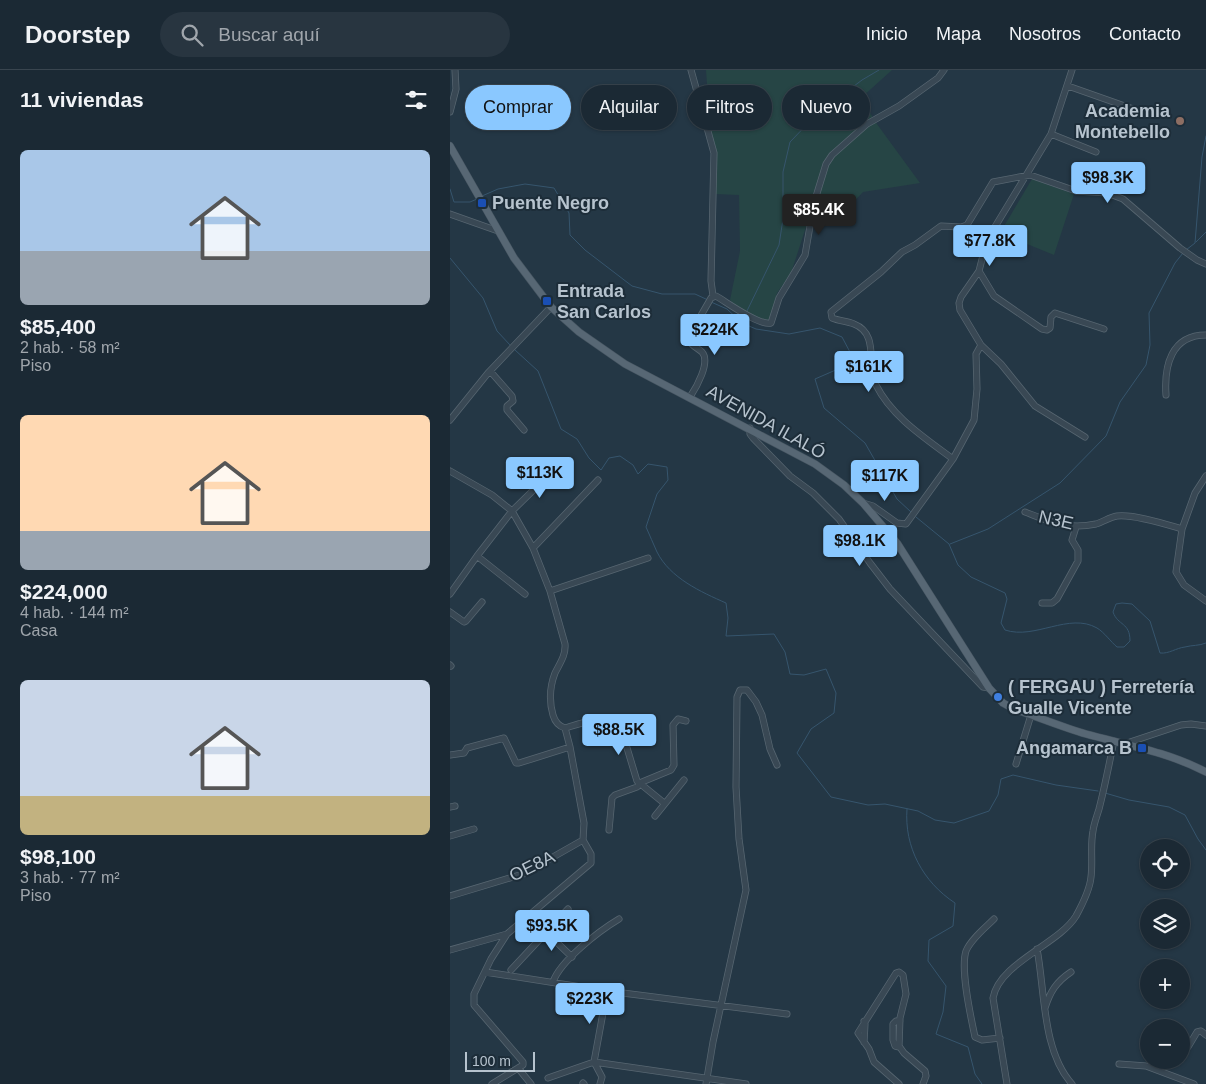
<!DOCTYPE html>
<html lang="es">
<meta charset="utf-8">
<style>
body{margin:0;font-family:Helvetica,sans-serif;background:#283540;color:#f1f3f6;height:100vh;display:flex;flex-direction:column;font-size:19px;white-space:nowrap}
*{box-sizing:border-box;margin:0}
p{font-size:16px;color:#a0a6ac}
.icon{flex:none;width:28px;height:28px;fill:none;stroke:currentColor;stroke-width:2;stroke-linecap:round;stroke-linejoin:round}
.map{position:relative;flex:1;overflow:hidden}
.sheet{display:flex;flex-direction:column;background:#1b2934;width:450px}
.sheet>*{flex:none}
.hud{position:absolute;left:15px;top:15px;width:475px;height:45px;display:flex;gap:10px}
.fabs{position:absolute;left:690px;top:769px;display:grid;gap:10px}
.fabs a{display:grid;place-items:center;width:50px;height:50px;border-radius:50%;background:#1b2934;box-shadow:0 1px 4px #0004,0 0 0 1px #39454f;font-size:25px}
.scale{position:absolute;left:15px;bottom:12px;width:70px;box-sizing:border-box;padding-left:5px;border:2px solid #b6c3ce;border-top:0;font-size:14px;line-height:18px;white-space:nowrap;color:#b6c3ce;-webkit-text-stroke:4px #1d2d39;paint-order:stroke}
.price{position:absolute;translate:-50% -42px;padding:0 11px;border-radius:5px;background:#8ac8ff;color:#111;font-size:16px;line-height:32px;filter:drop-shadow(0 1px 2px #0008)}
.price::after{content:'';position:absolute;left:50%;top:30px;width:15px;height:11px;margin-left:-8px;background:inherit;clip-path:polygon(0 0,100% 0,50% 100%)}
.price.current{background:#222;color:#fff}
ul{padding:0;list-style:none}
li{display:grid;align-content:center;gap:10px;height:265px;padding:0 20px}
li span{display:grid;place-items:center;height:155px;border-radius:8px;color:#555}
li>.icon{margin-inline-start:auto}
span .icon{width:90px;height:90px;fill:#fffc;stroke-width:1}
li b{font-size:21px}
h2{display:flex;justify-content:space-between;align-items:center;height:60px;padding:0 20px;font-size:21px}
.chip{padding:0 18px;border-radius:22px;background:#1b2934;box-shadow:0 1px 4px #0004,0 0 0 1px #39454f;font-size:18px;line-height:45px}
.chip.current{background:#8ac8ff;color:#111}
header{display:flex;align-items:center;gap:30px;box-sizing:border-box;height:70px;padding:0 25px;background:#1b2934;border-bottom:1px solid #39454f}
header strong{font-size:24px}
nav{display:flex;gap:28px;margin-inline-start:auto;font-size:18px}
.search{width:350px;height:45px;background:#283540;display:flex;align-items:center;gap:12px;box-sizing:border-box;padding:0 18px;border-radius:28px;color:#a0a6ac;font-size:19px}
main{display:flex;flex:1;min-height:0}
.map>svg:first-child{display:block}
.green{fill:#264545}
.lines{fill:none;stroke-linecap:round;stroke-linejoin:round}
.stream{stroke:#36556d;stroke-width:1}
.minor-casing{stroke:#576671;stroke-width:7}
.major-casing{stroke:#455460;stroke-width:8}
.minor{stroke:#394854;stroke-width:5.5}
.major{stroke:#576774;stroke-width:7}
.education-dot{fill:#8d6e63;stroke:#1d2d39;stroke-width:2}
.transit-dot{fill:#1a4fb4;stroke:#1d2d39;stroke-width:2}
.shop-dot{fill:#3f7fe0;stroke:#1d2d39;stroke-width:2}
.labels{text-anchor:middle;stroke-width:4;stroke-linejoin:round;paint-order:stroke}
.poi-label{font-size:18px;font-weight:bold;fill:#b6c3ce;stroke:#1d2d39;text-anchor:start}
.street-label{font-size:18px;fill:#b6c3ce;stroke:#1d2d39}
</style>
<header>
<strong>Doorstep</strong>
<div class="search"><svg class="icon" aria-label="search" viewBox="0 0 24 24"><circle cx="10" cy="10" r="6"/><path d="M15 15l6 6"/></svg>Buscar aquí</div>
<nav><a>Inicio</a><a>Mapa</a><a>Nosotros</a><a>Contacto</a></nav>
</header>
<main>
<section class="sheet">
<h2>11 viviendas<svg class="icon" aria-label="filters" viewBox="0 0 24 24"><path d="M4 7h16M4 17h16"/><circle cx="9" cy="7" r="2"/><circle cx="15" cy="17" r="2"/></svg></h2>
<ul>
<li><span style="background:linear-gradient(#a9c7e8 65%,#9aa5b1 0)"><svg class="icon" aria-label="home" viewBox="0 0 24 24"><path d="M3 11l9-7 9 7M6 9v11h12V9"/></svg></span><div><b>$85,400</b><p>2 hab. · 58 m²</p><p>Piso</p></div></li>
<li><span style="background:linear-gradient(#ffd9b3 75%,#9aa5b1 0)"><svg class="icon" aria-label="home" viewBox="0 0 24 24"><path d="M3 11l9-7 9 7M6 9v11h12V9"/></svg></span><div><b>$224,000</b><p>4 hab. · 144 m²</p><p>Casa</p></div></li>
<li><span style="background:linear-gradient(#c9d6e8 75%,#c2b280 0)"><svg class="icon" aria-label="home" viewBox="0 0 24 24"><path d="M3 11l9-7 9 7M6 9v11h12V9"/></svg></span><div><b>$98,100</b><p>3 hab. · 77 m²</p><p>Piso</p></div></li>
</ul>
</section>
<div class="map">
<svg width="756" height="1014" viewBox="0 0 756 1014">
<rect width="100%" height="100%" fill="#243745"/>
<path class="green" d="M256,0H442L412,27L424,50L470,113L413,122L390,146L356,157L341,203L327,223L321,250C301,250 293,245 280,230L290,181L289,125L265,124Z
M582,109L624,124L604,185L550,163Z"/>
<g class="lines">
<path class="stream" d="M0,119L4,132H20L27,129
M32,126L48,119L75,114L104,118L119,143L120,165L135,180L182,216L212,224H245L258,230
M746,172L756,162
M736,180L745,173L752,87L756,66
M0,188L33,228L47,261L60,275
M261,232L277,239L292,253L306,259L339,264L370,258L392,267L401,284L388,299L365,309L374,338L415,373L447,429L461,442
M296,243L329,175L333,149V102L340,72L367,44L412,10L429,0
M65,280L88,301L111,359L127,369L139,388L151,400L159,388L170,386L183,395L188,404L198,394L217,397L218,410L207,424L196,457C200,465 203,474 207,482C220,508 251,522 276,533L278,548L276,566L324,564L335,582L340,604L354,605L376,599L386,623L384,643L361,659L347,683L381,727L418,735L435,734L468,741L485,750L504,753L539,741L548,725L551,709L563,705L606,715L648,721
M466,447L499,474L508,495L521,507L555,523L557,529L551,553L555,560C585,570 619,542 647,558C654,562 661,572 667,577H674L680,571C680,552 668,556 663,542L666,534L672,533L682,534L700,551L710,583C719,584 726,578 735,577C742,575 749,576 756,573
M500,474L538,459L610,413L656,366L670,332L696,295L700,275L699,243L725,193L733,183
M655,723L679,730L719,737L735,745L748,769L756,780
M457,739C454,777 473,812 505,833L503,856L479,870L478,891L496,916L493,942L486,964L518,977L525,1004L532,1014"/>
<defs>
<path id="minor" d="M241,0L264,83L261,211L263,226
M618,16L689,41
M0,42L6,19L5,0
M601,64L646,82
M0,144L48,161
M529,201L544,226L592,259L597,260L600,258L601,247L605,243L654,259
M531,275L551,294L585,336L635,367
M40,301L62,326L63,331L57,336V340L74,360
M716,325C714,296 721,265 756,265
M240,327C246,318 261,292 252,282C246,277 240,275 238,268L261,228L266,226C278,233 309,256 321,253L329,228L355,185L364,133L376,94L382,85L417,54L449,36L488,8L494,0
M0,350L38,303L101,237
M300,358V364L303,368L340,406L363,423L389,449L420,493L440,519L533,617L539,618
M503,389C475,368 442,347 426,315C416,296 430,264 404,254C397,251 389,251 382,248L381,242L431,202L452,182L465,175L491,156L511,157L517,155L543,112L580,105L626,121L657,123L673,129L730,178L747,190L756,194
M0,401L42,425L62,441L83,478L100,521L115,574C116,585 110,593 105,603C100,616 99,631 103,645C105,652 108,656 115,658
M756,406L745,423L732,459L726,502L734,515L756,531
M413,433L423,436L447,453L456,454L503,389L524,350L527,319L526,284L531,275L510,240L509,233L511,227L529,201L537,170L601,64L622,0
M575,442C601,452 617,460 646,454C653,452 660,447 667,446C684,444 715,454 732,459
M83,478L148,410
M27,486L75,524
M100,521L198,488
M0,524L27,486L62,441L103,401
M592,533H602L607,529L628,491V480L622,470L626,457
M0,542L14,552L16,551L32,532
M0,595L1,596
M115,658C126,655 148,647 158,649C163,650 168,654 171,658L187,711L214,733
M677,673L731,655L741,654L756,656
M120,677L134,753L133,770
M0,685L14,683L17,678L54,668L66,693H69L120,677L115,658
M566,694L581,645
M0,737L5,736
M205,746L234,710
M159,760L162,728L165,725L187,717L192,712L221,700L224,695L223,655L228,649L236,651
M0,766L24,759
M0,826L73,804L133,770
M544,849C535,858 521,869 516,881C510,899 521,948 525,967L532,970L550,968
M96,862L122,887
M587,879C595,920 592,981 622,1014
M0,880L57,864
M61,900L118,839
M35,902L157,921L337,944
M103,912C110,891 149,861 169,849
M595,938C600,922 606,912 621,902
M414,972L415,954L414,951
M449,977L445,976L443,970V954L446,951H450
M738,977L747,962L751,961L756,965
M669,994L696,996L744,1014
M68,998L81,1014
M98,1008L144,992L296,1014
M133,1013L134,1014
M42,1014L73,995V992L24,935V924L41,889L57,864L141,793V784L133,770
M150,1014L152,1007L144,992L157,921
M256,1014L263,972L296,820L289,769L286,717L287,627L290,620H297L306,632L312,645L320,679L327,695
M449,1014L424,992L419,979L408,963L446,903L449,902L453,905L456,924L450,948L449,976L454,983L475,1001L476,1006L473,1014
M557,1014L543,928C549,893 609,874 626,846C632,835 640,819 641,807C643,791 640,776 643,761C644,753 647,746 649,739C655,716 659,694 664,671"/>
<path id="major" d="M0,76L64,188L101,237L129,262L175,294L365,394L394,415L413,433L447,473L539,618L553,633L564,639C588,647 612,657 636,664C677,675 718,682 756,702"/>
</defs>
<use href="#minor" class="minor-casing"/>
<use href="#major" class="major-casing"/>
<use href="#minor" class="minor"/>
<use href="#major" class="major"/>
</g>
<circle class="education-dot" cx="730" cy="51" r="5"/>
<g class="transit-dot">
<rect x="27" y="128" width="10" height="10" rx="2.5"/>
<rect x="92" y="226" width="10" height="10" rx="2.5"/>
<rect x="687" y="673" width="10" height="10" rx="2.5"/>
</g>
<circle class="shop-dot" cx="548" cy="627" r="5"/>
<g class="labels">
<g class="poi-label">
<text x="720" y="47" text-anchor="end">Academia<tspan x="720" dy="21">Montebello</tspan></text>
<text x="42" y="139">Puente Negro</text>
<text x="107" y="227">Entrada<tspan x="107" dy="21">San Carlos</tspan></text>
<text x="558" y="623">( FERGAU ) Ferretería<tspan x="558" dy="21">Gualle Vicente</tspan></text>
<text x="682" y="684" text-anchor="end">Angamarca B</text>
</g>
<g class="street-label">
<text transform="translate(316 352) rotate(29)" y="6">AVENIDA ILALÓ</text>
<text transform="translate(606 450) rotate(13)" y="6">N3E</text>
<text transform="translate(82 796) rotate(-26)" y="6">OE8A</text>
</g>
</g>
</svg>
<div class="fabs">
<a><svg class="icon" aria-label="locate" viewBox="0 0 24 24"><circle cx="12" cy="12" r="6"/><path d="M12 2v4M12 18v4M2 12h4M18 12h4"/></svg></a>
<a><svg class="icon" aria-label="layers" viewBox="0 0 24 24"><path d="M12 4l9 5-9 5-9-5zM3 14l9 5 9-5"/></svg></a>
<a>+</a>
<a>−</a>
</div>
<div class="scale">100 m</div>
<b class="price" style="left:658px;top:134px">$98.3K</b>
<b class="price current" style="left:369px;top:166px">$85.4K</b>
<b class="price" style="left:540px;top:197px">$77.8K</b>
<b class="price" style="left:265px;top:286px">$224K</b>
<b class="price" style="left:419px;top:323px">$161K</b>
<b class="price" style="left:90px;top:429px">$113K</b>
<b class="price" style="left:435px;top:432px">$117K</b>
<b class="price" style="left:410px;top:497px">$98.1K</b>
<b class="price" style="left:169px;top:686px">$88.5K</b>
<b class="price" style="left:102px;top:882px">$93.5K</b>
<b class="price" style="left:140px;top:955px">$223K</b>
<div class="hud">
<a class="chip current">Comprar</a>
<a class="chip">Alquilar</a>
<a class="chip">Filtros</a>
<a class="chip">Nuevo</a>
</div>
</div>
</main>
